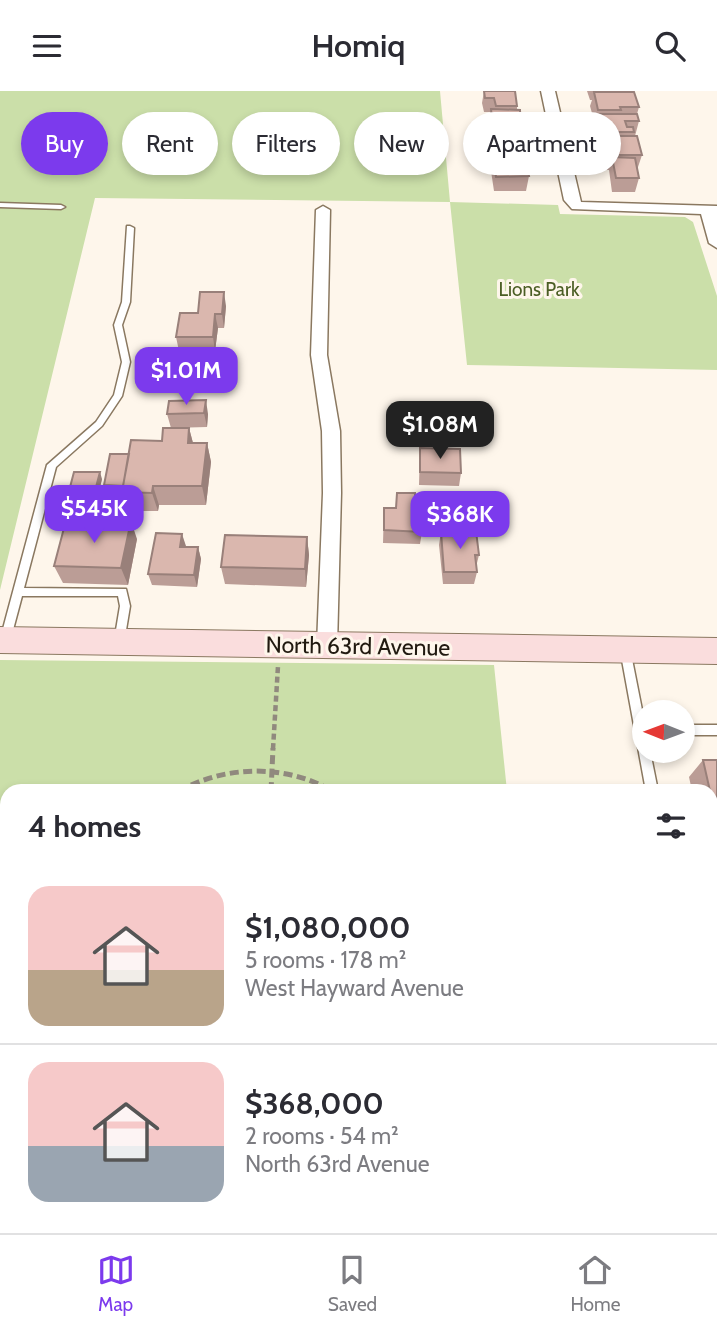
<!DOCTYPE html>
<meta charset="utf-8">
<style>
body{margin:0;font-family:Cabin,sans-serif;background:#f2f2f3;color:#2b2b33;height:100vh;display:flex;flex-direction:column;font-size:26px;white-space:nowrap}
*{box-sizing:border-box;margin:0}
p{font-size:23px;color:#7c7c81}
.icon{flex:none;width:38px;height:38px;fill:none;stroke:currentColor;stroke-width:2;stroke-linecap:round;stroke-linejoin:round}
.map{position:relative;flex:1;overflow:hidden}
.panel{position:absolute;left:0px;top:693px;width:718px;height:450px;display:flex;flex-direction:column;background:#fff;border-radius:21px 21px 0 0;box-shadow:0 4px 10px #0003}
.panel>*{flex:none}
.hud{position:absolute;left:21px;top:21px;width:676px;height:63px;display:flex;gap:14px}
.needle{width:46px;rotate:271deg}
.controls{position:absolute;left:632px;top:609px;display:grid;gap:14px}
.controls a{display:grid;place-items:center;width:63px;height:63px;border-radius:50%;background:#fff;box-shadow:0 4px 10px #0003;font-size:35px}
.price{position:absolute;translate:-50% -60px;padding:0 16px;border-radius:14px;background:#7c3aed;color:#fff;font-size:23px;line-height:46px;filter:drop-shadow(0 2px 4px #0008)}
.price::after{content:'';position:absolute;left:50%;top:42px;width:21px;height:16px;margin-left:-10px;background:inherit;clip-path:polygon(0 0,100% 0,50% 100%)}
.price.active{background:#222;color:#fff}
ul{padding:0;list-style:none}
li{display:flex;align-items:center;gap:21px;height:175px;padding:0 28px}
li+li{border-top:2px solid #e1e1e2}
li span{display:grid;place-items:center;flex:none;width:196px;height:140px;border-radius:21px;color:#555}
li>.icon{margin-inline-start:auto}
span .icon{width:84px;height:84px;fill:#fffc;stroke-width:1}
li b{font-size:30px}
h2{display:flex;justify-content:space-between;align-items:center;height:84px;padding:0 28px;font-size:30px}
.chip{padding:0 24px;border-radius:32px;background:#fff;box-shadow:0 4px 10px #0003;font-size:24px;line-height:63px}
.chip.active{background:#7c3aed;color:#fff}
header{display:flex;justify-content:space-between;align-items:center;height:91px;padding:0 28px;background:#fff;font-size:32px;font-weight:600}
.tab-bar{display:flex;justify-content:space-around;align-items:center;height:98px;border-top:2px solid #e1e1e2;background:#fff;font-size:19px;color:#7c7c81}
.tab-bar a{display:grid;justify-items:center;gap:4px}
.tab-bar .active{color:#7c3aed}
.map>svg:first-child{display:block}
.green{fill:#cbdfa9}
.lines{fill:none;stroke-linecap:round;stroke-linejoin:round}
.lane-casing{stroke:#8a7860;stroke-width:3}
.street-casing{stroke:#8a7860;stroke-width:3}
.secondary-casing{stroke:#8a7860;stroke-width:2}
.path-far1{stroke:#90897e;stroke-width:4.5;stroke-dasharray:6 3.5;stroke-linecap:butt}
.path{stroke:#90897e;stroke-width:5;stroke-dasharray:9 4.5;stroke-linecap:butt}
.lane{fill:#fff;fill-rule:evenodd}
.street{fill:#fff;fill-rule:evenodd}
.secondary{fill:#fadddd;fill-rule:evenodd}
.wall{fill:#bb9d96}
.shaded-wall{fill:#99807a}
.building{fill:#dab7ae;stroke:#99807a;stroke-width:2}
.labels{text-anchor:middle;stroke-width:6;stroke-linejoin:round;paint-order:stroke}
.far-park-label{font-size:19px;fill:#4b5e24;stroke:#fef6eb}
.street-label{font-size:23px;fill:#211a10;stroke:#fef6eb}
</style>
<header><svg class="icon" aria-label="menu" viewBox="0 0 24 24"><path d="M4 6h16M4 12h16M4 18h16"/></svg>Homiq<svg class="icon" aria-label="search" viewBox="0 0 24 24"><circle cx="10" cy="10" r="6"/><path d="M15 15l6 6"/></svg></header>
<div class="map">
<svg width="717" height="1142" viewBox="0 0 717 1142">
<rect width="100%" height="100%" fill="#fef6eb"/>
<path class="green" d="M0,0H440L450,111L558,114L560,123L685,126L693,131L717,205V279L467,274L450,111L95,107L0,499Z
M0,569L494,574L507,700H7V1136H549V1142H0Z"/>
<g class="lines">
<defs>
<path id="lane" d="M0,112L61,114L65,116L61,118L0,116Z
M127,135H130L134,137L130,211L122,234L130,271L122,305L102,335L56,376L24,497L126,498L130,515L124,551L123,554H115L114,551L120,515L118,505H22L10,550L9,553H1L0,549L47,374L96,331L114,304L122,271L114,234L122,211Z
M625,554L629,555L630,558L644,629V660H650L658,700H646L620,558L621,555Z
M682,634H717V644H682Z
M710,809H717V821H710Z
M710,897H717V909H710Z"/>
<path id="street" d="M541,0H555L581,111L717,115V157L709,152L701,123L572,118L564,109Z
M323,115L330,119L327,264L340,340L341,402L337,555L334,561L327,564L320,561L317,555L323,402L322,340L311,264L316,119Z"/>
<path id="secondary" d="M0,536L717,547V573L0,562Z"/>
</defs>
<use href="#lane" class="lane-casing"/>
<use href="#street" class="street-casing"/>
<use href="#secondary" class="secondary-casing"/>
<path class="path-far1" d="M273,658L278,575"/>
<path class="path" d="M179,700C226,674 286,673 332,700
M271,700L273,657
M0,924L7,925
M86,1142L88,1136
M247,1142L248,1136"/>
<use href="#lane" class="lane"/>
<use href="#street" class="street"/>
<use href="#secondary" class="secondary"/>
</g>
<path class="wall" d="M484,0H515L517,15V19L521,38V41L525,60L524,65L529,85L526,100H494L491,80L493,69H488L487,56L488,41H490V33L491,21H484L482,12Z
M587,0H619L639,16L637,23L639,30L635,45H633L642,64L637,79L639,87L635,101H612L609,79H606L601,60L602,55H601L597,37L598,33H595L590,15L592,9H590Z
M226,215L224,237H218L215,260H179L176,246L198,222Z
M169,310L208,323L207,336L171,337L167,323Z
M189,337L193,352H207L211,371L206,414H159L158,420H128L124,408L108,407L104,394L129,363Z
M420,357L461,382L459,395L419,394Z
M102,388L94,421L63,420L60,414L69,400Z
M415,415L422,441L420,453L383,452L384,417H396Z
M441,441L479,464L476,476L477,481L474,493H443L439,454Z
M307,446L309,464L306,496L225,493L221,476Z
M137,448L128,494L63,492L54,475Z
M186,456H198L201,468L197,496L152,494L148,483Z
M703,669H717V757H710V700H692L689,686Z"/>
<path class="shaded-wall" d="M224,201L226,215L224,237L222,223Z
M215,223L218,237L215,260L213,246Z
M206,309L208,323L207,336L204,322Z
M189,337L194,356L188,352Z
M207,352L211,371L206,414L202,395Z
M100,381L102,388L94,421L91,415Z
M153,395L159,414L158,420L152,402Z
M131,430L137,448L128,494L121,477Z
M182,443L186,455L184,468L180,456Z
M307,446L309,464L306,496L305,478Z
M198,456L201,468L197,496L194,484Z"/>
<path class="building" d="M484,0H515L517,15H496L494,7H485Z
M594,1H634L639,16H620L621,19H598Z
M491,18L520,19L521,38L493,37Z
M600,23H637L639,30H625L627,36H633L634,41H604Z
M488,41H521L525,60L502,61L501,54H490Z
M605,45H637L642,64H610Z
M493,65H525L529,85L496,86Z
M612,66L635,67L639,87H616Z
M200,201H224L222,223H215L213,246H176L180,222H198Z
M206,309L204,322L167,323L169,310Z
M163,337H189L188,352H207L202,395H153L152,402L122,401L131,349L162,350Z
M420,357L460,358L461,382L420,381Z
M110,363H129L123,395L104,394Z
M74,381H100L91,415L60,414L63,400H69Z
M397,402H415V415L422,416V441L384,439V417H396Z
M95,429L131,430L121,477L54,475L64,437L93,438Z
M476,440L479,464H475L477,481H444L441,441Z
M156,442L182,443L180,456H198L194,484L148,483Z
M225,444L307,446L305,478L221,476Z
M703,669H717V734L710,700Z"/>
<g class="labels">
<g class="far-park-label">
<text x="539" y="205">Lions Park</text>
</g>
<g class="street-label">
<text transform="translate(358 555) rotate(1)" y="8">North 63rd Avenue</text>
</g>
</g>
</svg>
<div class="controls">
<a><svg class="needle" viewBox="-14 -14 28 28"><path d="M0-13l5 13h-10z" fill="#e53935"/><path d="M0 13l5-13h-10z" fill="#7c7c81"/></svg></a>
</div>
<b class="price" style="left:186px;top:316px">$1.01M</b>
<b class="price active" style="left:440px;top:370px">$1.08M</b>
<b class="price" style="left:94px;top:454px">$545K</b>
<b class="price" style="left:460px;top:460px">$368K</b>
<div class="hud">
<a class="chip active">Buy</a>
<a class="chip">Rent</a>
<a class="chip">Filters</a>
<a class="chip">New</a>
<a class="chip">Apartment</a>
</div>
<section class="panel">
<h2>4 homes<svg class="icon" aria-label="filters" viewBox="0 0 24 24"><path d="M4 7h16M4 17h16"/><circle cx="9" cy="7" r="2"/><circle cx="15" cy="17" r="2"/></svg></h2>
<ul>
<li><span style="background:linear-gradient(#f6c9c9 60%,#b9a48a 0)"><svg class="icon" aria-label="home" viewBox="0 0 24 24"><path d="M3 11l9-7 9 7M6 9v11h12V9"/></svg></span><div><b>$1,080,000</b><p>5 rooms · 178 m²</p><p>West Hayward Avenue</p></div></li>
<li><span style="background:linear-gradient(#f6c9c9 60%,#9aa5b1 0)"><svg class="icon" aria-label="home" viewBox="0 0 24 24"><path d="M3 11l9-7 9 7M6 9v11h12V9"/></svg></span><div><b>$368,000</b><p>2 rooms · 54 m²</p><p>North 63rd Avenue</p></div></li>
</ul>
</section>
</div>
<nav class="tab-bar">
<a class="active"><svg class="icon" aria-label="map" viewBox="0 0 24 24"><path d="M3 6l6-2 6 2 6-2v14l-6 2-6-2-6 2zM9 4v14M15 6v14"/></svg>Map</a>
<a><svg class="icon" aria-label="saved" viewBox="0 0 24 24"><path d="M7 4h10v16l-5-4-5 4z"/></svg>Saved</a>
<a><svg class="icon" aria-label="home" viewBox="0 0 24 24"><path d="M3 11l9-7 9 7M6 9v11h12V9"/></svg>Home</a>
</nav>
